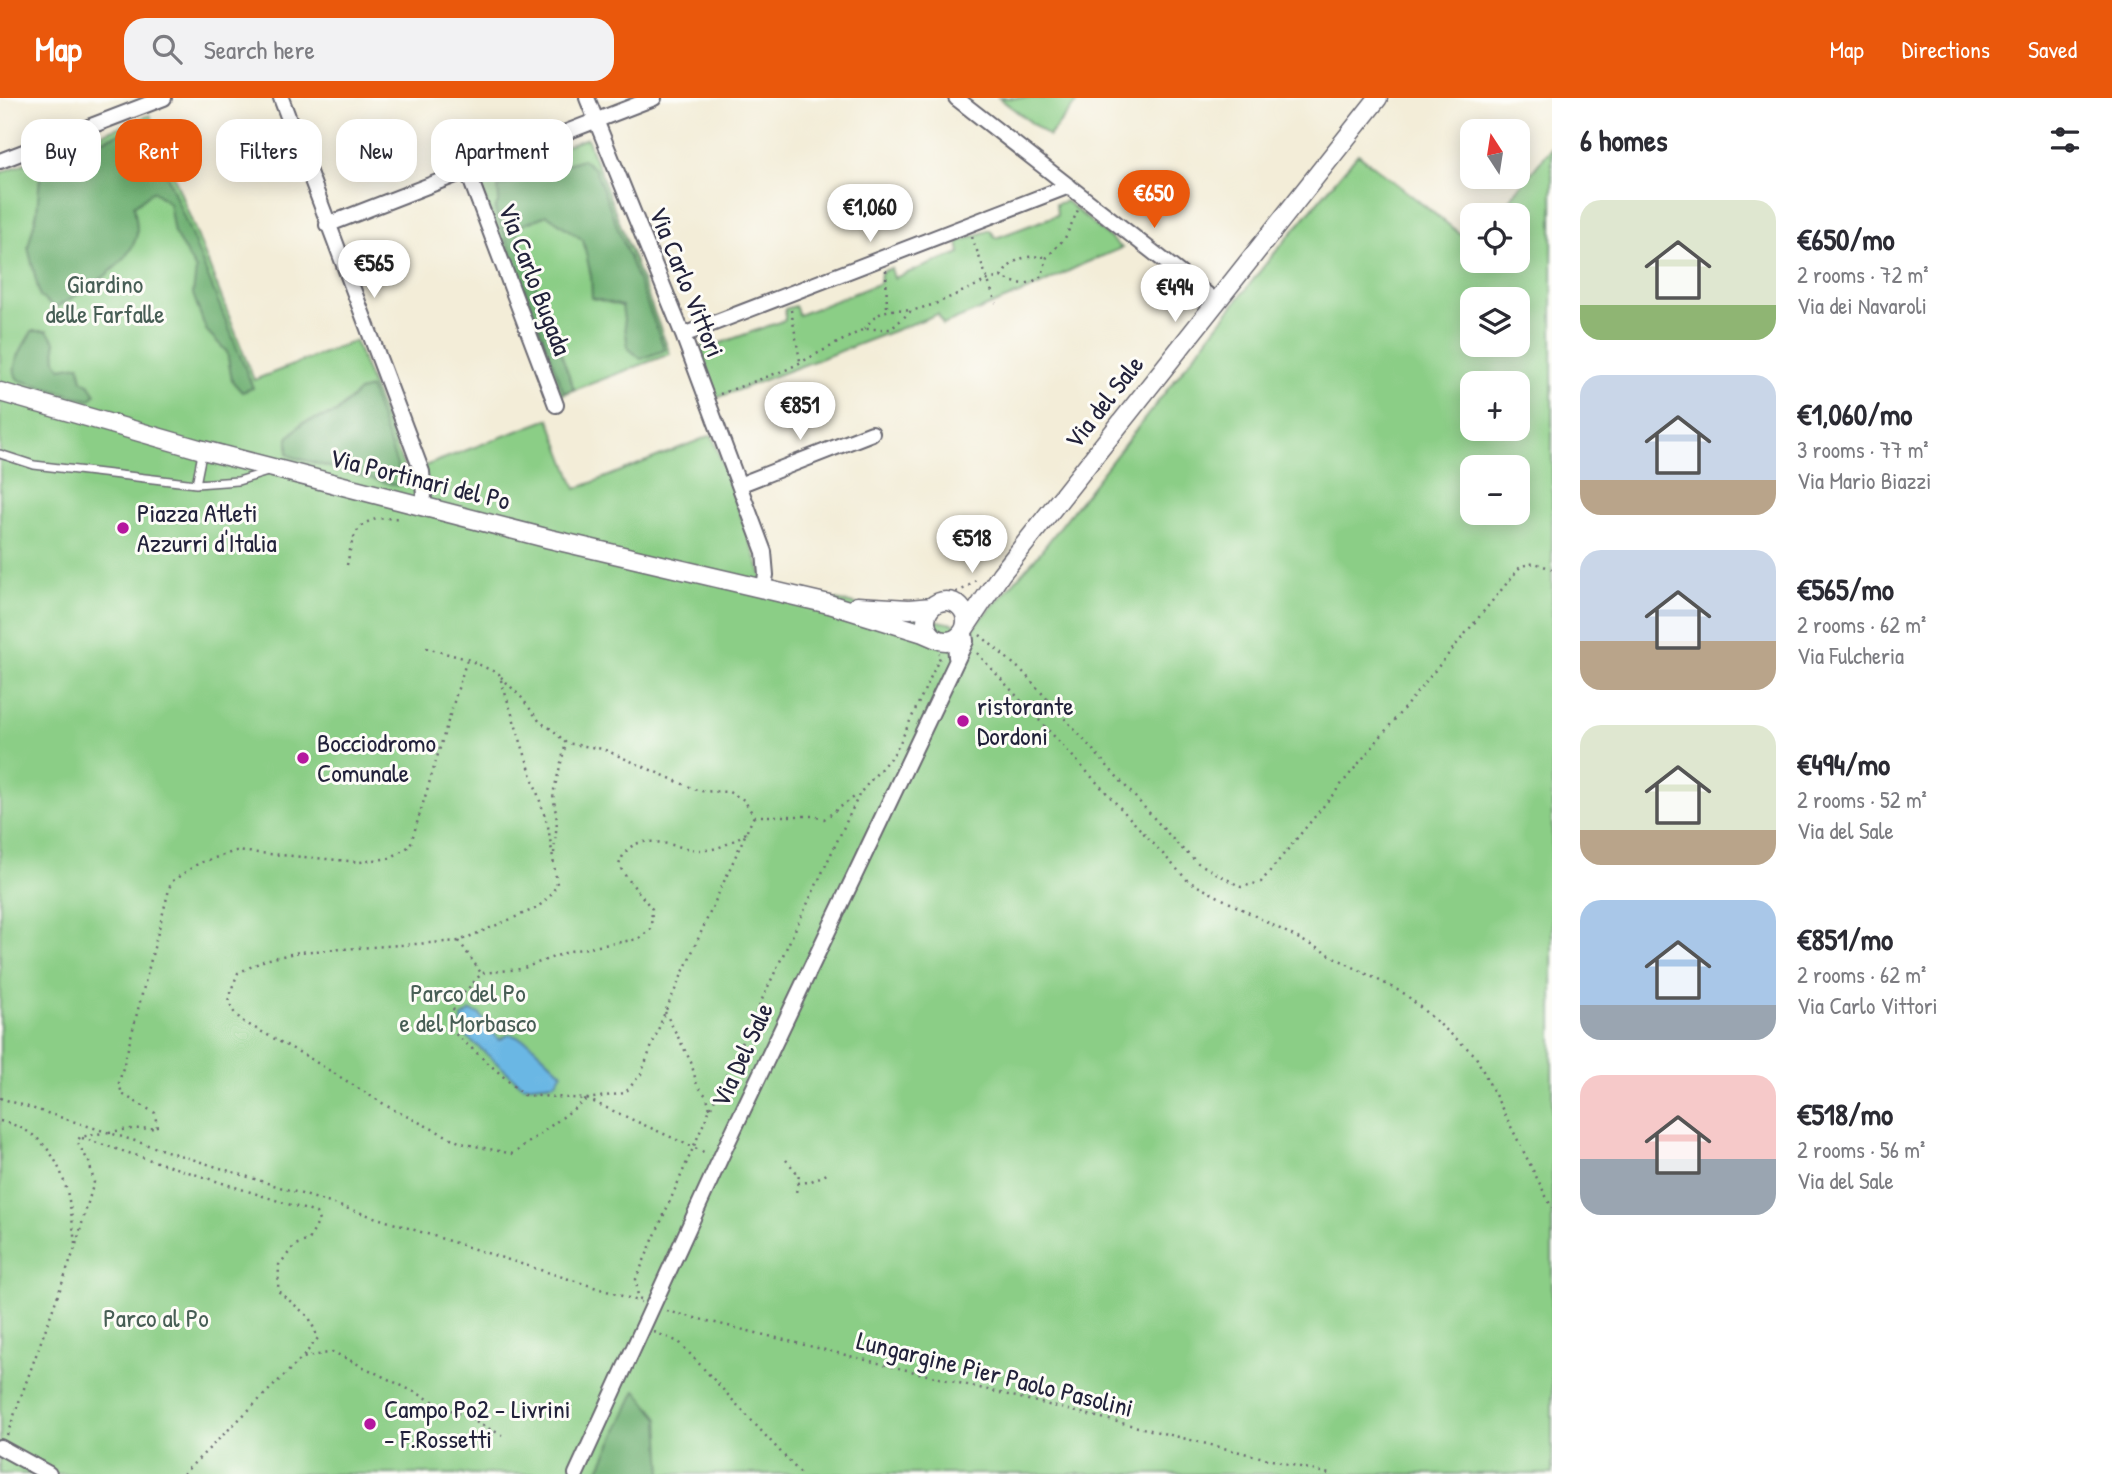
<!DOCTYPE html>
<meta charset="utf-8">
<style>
body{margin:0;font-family:"Patrick Hand",sans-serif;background:#f2f2f3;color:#2b2b33;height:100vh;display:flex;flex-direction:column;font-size:26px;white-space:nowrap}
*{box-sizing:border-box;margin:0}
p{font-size:23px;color:#7c7c81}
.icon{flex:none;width:38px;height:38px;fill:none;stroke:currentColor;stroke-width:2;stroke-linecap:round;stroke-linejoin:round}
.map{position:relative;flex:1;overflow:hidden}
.panel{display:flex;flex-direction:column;background:#fff;width:560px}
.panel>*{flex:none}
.top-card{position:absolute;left:21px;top:21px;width:665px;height:63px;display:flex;gap:14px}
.needle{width:46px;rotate:348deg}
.fabs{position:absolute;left:1460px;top:21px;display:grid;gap:14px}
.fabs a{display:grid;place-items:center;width:70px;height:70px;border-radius:14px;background:#fff;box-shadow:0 4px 18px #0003;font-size:35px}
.price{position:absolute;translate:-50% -60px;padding:0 16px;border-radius:24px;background:#fff;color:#222;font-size:23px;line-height:46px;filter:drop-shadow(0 2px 4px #0008)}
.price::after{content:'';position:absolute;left:50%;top:42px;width:21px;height:16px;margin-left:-10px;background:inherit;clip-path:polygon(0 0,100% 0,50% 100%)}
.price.on{background:#ea580c;color:#fff}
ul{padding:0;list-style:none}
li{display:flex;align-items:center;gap:21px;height:175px;padding:0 28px}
li span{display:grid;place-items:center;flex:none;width:196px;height:140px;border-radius:21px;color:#555}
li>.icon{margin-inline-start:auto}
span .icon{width:84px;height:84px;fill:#fffc;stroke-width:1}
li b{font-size:30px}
h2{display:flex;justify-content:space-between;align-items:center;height:84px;padding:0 28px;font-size:30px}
.pill{padding:0 24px;border-radius:21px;background:#fff;box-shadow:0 4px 18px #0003;font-size:24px;line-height:63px}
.pill.on{background:#ea580c;color:#fff}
header{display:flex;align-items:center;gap:42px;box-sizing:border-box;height:98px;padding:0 35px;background:#ea580c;color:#fff}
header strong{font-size:33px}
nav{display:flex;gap:38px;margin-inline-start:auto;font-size:24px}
.search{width:490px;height:63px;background:#f2f2f3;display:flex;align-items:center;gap:18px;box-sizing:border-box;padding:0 24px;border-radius:21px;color:#7c7c81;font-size:26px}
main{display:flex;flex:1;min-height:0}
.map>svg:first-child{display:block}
.green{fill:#8bce86;stroke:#567860;stroke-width:2;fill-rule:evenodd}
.forest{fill:#70b173;stroke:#496a57;stroke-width:2}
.water{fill:#6ab7e4;stroke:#466c90;stroke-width:2}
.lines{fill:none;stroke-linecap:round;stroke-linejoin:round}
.service-casing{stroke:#6b6972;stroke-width:10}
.minor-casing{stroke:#6b6972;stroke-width:18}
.tertiary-casing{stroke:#6b6972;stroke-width:21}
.path{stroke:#6b6972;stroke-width:2.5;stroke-dasharray:2 5;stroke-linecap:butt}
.service{stroke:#fff;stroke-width:7}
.minor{stroke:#fff;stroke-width:14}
.tertiary{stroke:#fff;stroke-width:18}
.poi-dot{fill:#b5179e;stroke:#fdfcf7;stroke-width:2.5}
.labels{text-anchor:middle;stroke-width:6;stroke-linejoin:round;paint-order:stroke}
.street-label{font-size:26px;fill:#22223b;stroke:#fdfcf7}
.park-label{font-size:26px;fill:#475e55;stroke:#fdfcf7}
.poi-label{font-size:26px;fill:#22223b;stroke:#fdfcf7;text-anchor:start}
</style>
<header>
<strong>Map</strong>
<div class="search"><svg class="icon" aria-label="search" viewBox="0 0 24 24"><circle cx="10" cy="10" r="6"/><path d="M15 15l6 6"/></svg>Search here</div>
<nav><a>Map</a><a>Directions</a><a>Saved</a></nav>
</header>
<main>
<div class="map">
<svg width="1552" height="1376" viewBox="0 0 1552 1376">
<rect width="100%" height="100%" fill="#fdfcf7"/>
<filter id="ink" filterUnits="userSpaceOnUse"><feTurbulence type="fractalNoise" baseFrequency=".0143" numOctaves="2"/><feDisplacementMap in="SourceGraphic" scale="14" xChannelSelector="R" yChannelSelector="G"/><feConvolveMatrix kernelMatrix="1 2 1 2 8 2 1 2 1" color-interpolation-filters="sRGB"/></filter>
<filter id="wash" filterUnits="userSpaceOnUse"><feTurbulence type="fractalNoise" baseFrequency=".00686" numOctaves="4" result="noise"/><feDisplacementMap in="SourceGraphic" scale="28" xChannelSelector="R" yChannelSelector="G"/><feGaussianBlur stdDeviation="1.57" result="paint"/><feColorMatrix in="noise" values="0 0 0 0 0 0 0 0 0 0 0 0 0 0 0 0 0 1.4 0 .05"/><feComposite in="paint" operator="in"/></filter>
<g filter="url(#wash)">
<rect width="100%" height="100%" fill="#f3edd8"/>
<path class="green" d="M999,0H1080L1049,38Z
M150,17L254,282L355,243L406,375L549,321L576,391L712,337L766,488L973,530L1038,457L1268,163L1358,56L1472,145V163H1517V117H1497L1552,49V1376H0V75ZM1472,201H1517V247H1472ZM1472,285H1517V331H1472ZM1472,369H1517V415H1472Z
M587,40L670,256L561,297L478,82L507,71L510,78L521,73L518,66Z
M1066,103L1122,150L1083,166L1036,189L943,227L938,216L717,300C711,282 690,249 711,237L718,246L785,222V211L795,208L799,217L880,185L881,174L891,170L894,180L960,155L958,144L990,132L996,140L1057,117L1056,106Z"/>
<path class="forest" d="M146,25L253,290L242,294L232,283L227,254L206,232L193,196L196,172L174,135L169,105L153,93L134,108C135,117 139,131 136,140C126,170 81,195 55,210L40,199L28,149L37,114L41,66Z
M582,61L595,71L665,252L641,261L628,250L622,208L592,200L591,178L583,142L547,117L515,130L574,291L564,295L495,112L499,102L498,89Z
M32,233H47L55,243L56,264L61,270L79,267L82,282L90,287L96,296L89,302L19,282C6,271 25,246 32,233Z
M370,290L403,384L398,388L293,359L288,356V340L302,325L336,315L359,293Z
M636,1292L659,1320L662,1376H597Z"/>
<path class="water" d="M471,913L479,916L499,942L510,936L529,944L562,975L555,985L523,988L464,936L462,920Z"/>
</g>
<g filter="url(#ink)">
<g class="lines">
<defs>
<path id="service" d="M0,356L34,367L196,386L238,383L271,373
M196,386L201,361L199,352"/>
<path id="minor" d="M281,0L422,374L424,397L423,409
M587,0L683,237L764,454L766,477L763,492
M956,0L1217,204
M0,63L164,0
M467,72L556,307
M327,127L654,0
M683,237L1069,88
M739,387L872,335
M948,543H955L956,559
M0,1349L49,1376
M576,1376L726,1048L966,543L965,535H962"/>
<path id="tertiary" d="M0,294L199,351L550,441L829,506L923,535L937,541
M926 523a20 20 0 1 1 40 0a20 20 0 1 1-40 0Z
M857,508L909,511L932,509
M965,530L1001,476L1378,0"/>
</defs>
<use href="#service" class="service-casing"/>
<use href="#minor" class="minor-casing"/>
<use href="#tertiary" class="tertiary-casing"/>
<path class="path" d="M972,139L996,205
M886,172L887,211
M1001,179C1013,160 1025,157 1047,159
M791,212L800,263
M864,231C878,213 889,209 911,213
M720,296L788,271L864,231H891L911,213L935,206L988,182L1001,179L1013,184L1024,186L1032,184L1042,178L1047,159L1065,140L1078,112
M347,467C351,449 352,428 373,422C381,419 392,421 401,420
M943,499L966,490L979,479
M980,537L1023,574L1179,748L1198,765L1241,789L1261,784L1521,468L1535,465L1552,471
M426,550L467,561L499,576L548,728L557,786L551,797L537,810L459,843L299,854L265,862L238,875L228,900L233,913L242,923L306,958L392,1011L461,1045L513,1056L587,1001
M977,555L1188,783L1405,896L1475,957L1552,1110
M501,579L521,599L540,624L553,632L566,645L603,651L699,693L729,694L744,702L754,718
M754,718H813L824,721L857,697
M746,735C733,743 721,751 706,752C676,754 633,724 619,767L624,776L652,811L651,831L638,841L570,853L521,871L482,875L454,906L451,932L524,997L587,1001L625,995L641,976L665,914L746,735L754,718
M554,755L557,723L553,696L566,645
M459,843L481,875
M665,914L691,964L697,987L707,999L710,1011
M0,1000L641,1204
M587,1001L708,1056
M0,1023C62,1036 70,1094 75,1147
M109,1034L131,1031L157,1030L155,1015L122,996L119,985L171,784L199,765L236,753L360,764L390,760L410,748L467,561
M82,1040L316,1115L319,1123L309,1142L295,1147L279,1167L278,1193L309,1219L318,1240L302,1260
M786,1062L799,1077L796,1095
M798,1085L809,1084L827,1076
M641,1201L638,1200L636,1181L710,1011L860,695L896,653L941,557L939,555
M667,1213L1329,1376
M654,1234L679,1244L801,1376
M7,1337L75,1150L94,1084L89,1064L77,1044L80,1039L103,1035
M183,1376L302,1260L333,1254L502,1337"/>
<use href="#service" class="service"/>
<use href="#minor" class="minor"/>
<use href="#tertiary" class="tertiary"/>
</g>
</g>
<g class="poi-dot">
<circle cx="123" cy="430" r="7"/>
<circle cx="963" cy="623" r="7"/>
<circle cx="303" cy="660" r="7"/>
<circle cx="370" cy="1326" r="7"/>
</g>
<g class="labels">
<g class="street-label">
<text transform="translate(535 181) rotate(69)" y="9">Via Carlo Bugada</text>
<text transform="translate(687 184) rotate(68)" y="9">Via Carlo Vittori</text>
<text transform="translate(1104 304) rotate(-52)" y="9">Via del Sale</text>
<text transform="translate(420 381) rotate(14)" y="9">Via Portinari del Po</text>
<text transform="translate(742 957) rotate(-65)" y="9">Via Del Sale</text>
<text transform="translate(995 1276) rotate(14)" y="9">Lungargine Pier Paolo Pasolini</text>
</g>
<g class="park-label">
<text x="105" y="195">Giardino<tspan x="105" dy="30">delle Farfalle</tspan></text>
<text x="468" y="904">Parco del Po<tspan x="468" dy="30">e del Morbasco</tspan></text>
<text x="156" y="1229">Parco al Po</text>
</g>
<g class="poi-label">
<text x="137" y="424">Piazza Atleti<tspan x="137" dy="30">Azzurri d'Italia</tspan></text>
<text x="977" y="617">ristorante<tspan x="977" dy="30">Dordoni</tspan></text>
<text x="317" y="654">Bocciodromo<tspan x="317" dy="30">Comunale</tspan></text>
<text x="384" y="1320">Campo Po2 - Livrini<tspan x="384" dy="30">- F.Rossetti</tspan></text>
</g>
</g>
</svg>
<div class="fabs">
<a><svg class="needle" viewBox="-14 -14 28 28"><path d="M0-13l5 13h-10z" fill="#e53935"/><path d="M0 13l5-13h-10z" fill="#7c7c81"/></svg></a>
<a><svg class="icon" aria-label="locate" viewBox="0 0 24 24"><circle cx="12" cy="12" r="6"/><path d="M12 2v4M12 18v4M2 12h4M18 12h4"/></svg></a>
<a><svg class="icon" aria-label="layers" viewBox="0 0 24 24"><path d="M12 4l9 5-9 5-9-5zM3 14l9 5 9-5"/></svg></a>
<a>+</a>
<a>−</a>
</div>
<b class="price on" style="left:1154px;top:132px">€650</b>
<b class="price" style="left:870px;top:146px">€1,060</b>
<b class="price" style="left:374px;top:202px">€565</b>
<b class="price" style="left:1175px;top:226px">€494</b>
<b class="price" style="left:800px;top:344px">€851</b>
<b class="price" style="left:972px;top:477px">€518</b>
<div class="top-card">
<a class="pill">Buy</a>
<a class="pill on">Rent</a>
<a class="pill">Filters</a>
<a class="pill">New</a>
<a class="pill">Apartment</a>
</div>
</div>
<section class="panel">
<h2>6 homes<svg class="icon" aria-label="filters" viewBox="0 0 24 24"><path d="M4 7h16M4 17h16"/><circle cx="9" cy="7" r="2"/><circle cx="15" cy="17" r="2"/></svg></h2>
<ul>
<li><span style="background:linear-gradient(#dfe7d0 75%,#8fb573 0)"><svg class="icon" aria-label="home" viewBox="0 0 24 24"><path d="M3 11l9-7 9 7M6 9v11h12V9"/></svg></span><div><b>€650/mo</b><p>2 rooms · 72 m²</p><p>Via dei Navaroli</p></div></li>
<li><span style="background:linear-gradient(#c9d6e8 75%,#b9a48a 0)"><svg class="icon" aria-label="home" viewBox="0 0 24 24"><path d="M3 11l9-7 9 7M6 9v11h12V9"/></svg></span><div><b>€1,060/mo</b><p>3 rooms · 77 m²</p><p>Via Mario Biazzi</p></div></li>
<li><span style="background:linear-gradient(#c9d6e8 65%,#b9a48a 0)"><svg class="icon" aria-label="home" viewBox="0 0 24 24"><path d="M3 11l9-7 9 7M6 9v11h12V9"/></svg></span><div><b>€565/mo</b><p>2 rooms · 62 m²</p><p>Via Fulcheria</p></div></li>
<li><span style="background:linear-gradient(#dfe7d0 75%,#b9a48a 0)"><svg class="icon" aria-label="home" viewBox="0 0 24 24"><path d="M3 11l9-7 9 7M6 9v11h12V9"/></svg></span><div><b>€494/mo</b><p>2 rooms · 52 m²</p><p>Via del Sale</p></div></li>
<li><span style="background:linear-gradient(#a9c7e8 75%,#9aa5b1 0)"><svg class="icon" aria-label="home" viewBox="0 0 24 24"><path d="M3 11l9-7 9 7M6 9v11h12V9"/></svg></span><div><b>€851/mo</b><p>2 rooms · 62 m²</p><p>Via Carlo Vittori</p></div></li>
<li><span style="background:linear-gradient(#f6c9c9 60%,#9aa5b1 0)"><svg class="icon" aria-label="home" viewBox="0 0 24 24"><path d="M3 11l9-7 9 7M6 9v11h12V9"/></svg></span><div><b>€518/mo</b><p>2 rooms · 56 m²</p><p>Via del Sale</p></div></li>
</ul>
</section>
</main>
